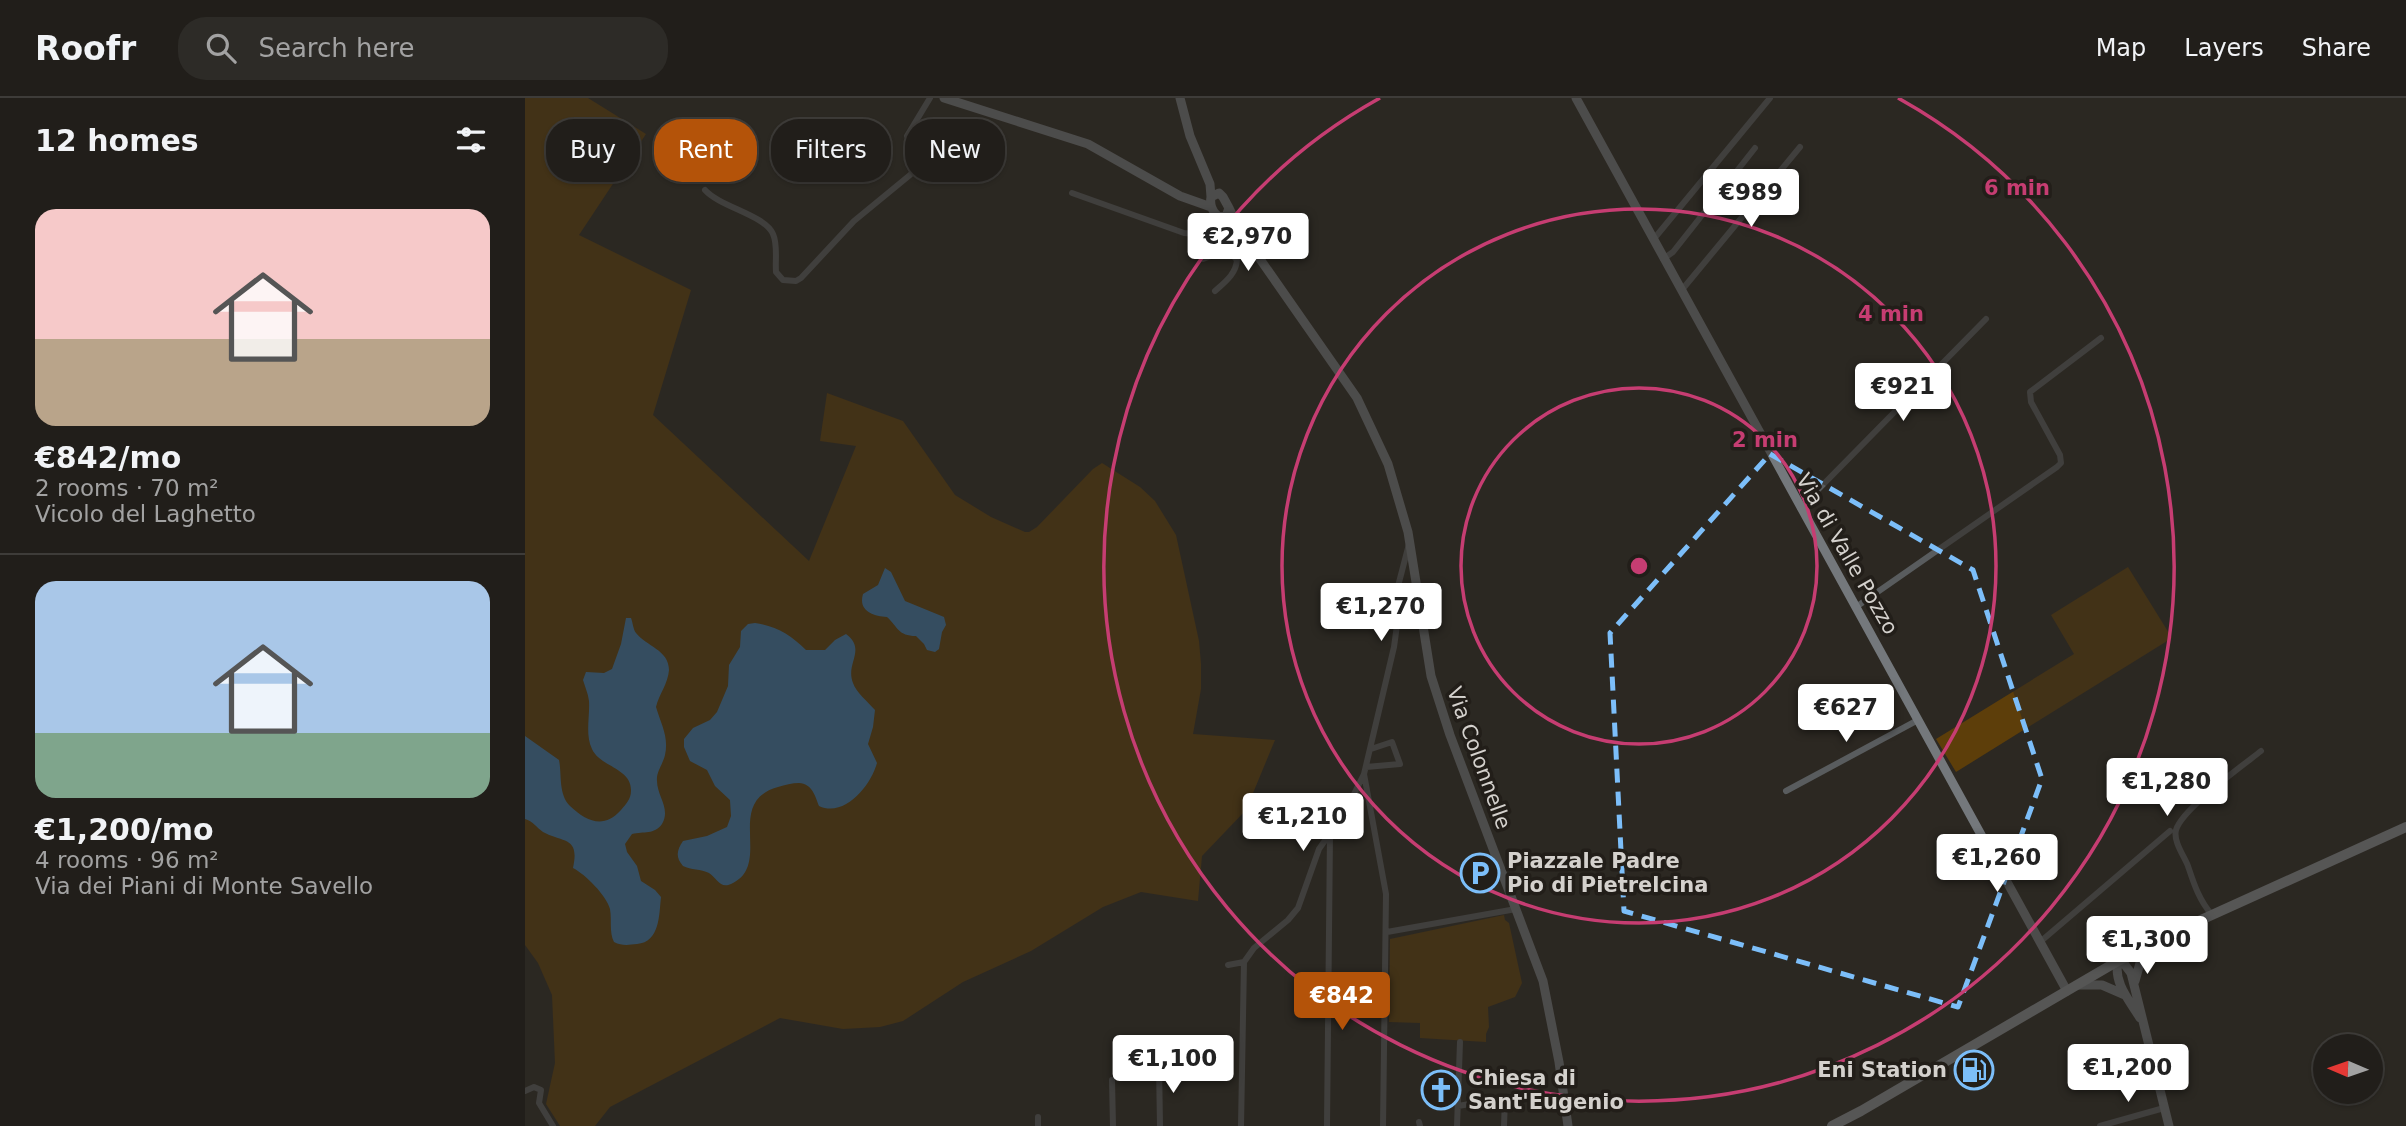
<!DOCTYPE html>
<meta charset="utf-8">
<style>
body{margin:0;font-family:"DejaVu Sans",sans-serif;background:#2d2b27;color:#f1f3f6;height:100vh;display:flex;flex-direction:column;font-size:26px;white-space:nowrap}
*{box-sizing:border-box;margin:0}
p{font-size:23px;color:#a2a2a2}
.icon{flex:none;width:38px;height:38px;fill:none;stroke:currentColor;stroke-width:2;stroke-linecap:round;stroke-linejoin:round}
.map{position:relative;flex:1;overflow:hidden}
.drawer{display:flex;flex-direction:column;background:#211e1a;width:525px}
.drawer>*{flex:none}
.guide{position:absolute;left:21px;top:21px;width:665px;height:63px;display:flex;gap:14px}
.needle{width:46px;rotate:272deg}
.tools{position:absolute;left:1788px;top:936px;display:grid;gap:14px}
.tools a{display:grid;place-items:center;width:70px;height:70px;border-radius:50%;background:#211e1a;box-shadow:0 2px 5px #0004,0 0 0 2px #3e3c39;font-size:35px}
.price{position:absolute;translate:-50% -60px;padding:0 16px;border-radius:7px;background:#fff;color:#222;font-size:23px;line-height:46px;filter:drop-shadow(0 2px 4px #0008)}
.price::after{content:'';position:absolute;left:50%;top:42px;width:21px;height:16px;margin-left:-10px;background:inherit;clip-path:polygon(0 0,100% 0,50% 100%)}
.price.on{background:#b45309;color:#fff}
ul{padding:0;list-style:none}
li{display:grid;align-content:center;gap:14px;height:371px;padding:0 35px}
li+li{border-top:2px solid #3e3c39}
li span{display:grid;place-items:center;height:217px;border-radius:21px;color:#555}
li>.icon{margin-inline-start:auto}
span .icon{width:126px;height:126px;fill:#fffc;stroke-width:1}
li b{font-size:30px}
h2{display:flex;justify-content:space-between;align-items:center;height:84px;padding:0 35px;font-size:30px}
.pill{padding:0 24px;border-radius:28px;background:#211e1a;box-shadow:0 2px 5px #0004,0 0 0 2px #3e3c39;font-size:24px;line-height:63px}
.pill.on{background:#b45309;color:#fff}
header{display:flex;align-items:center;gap:42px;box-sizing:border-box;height:98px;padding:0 35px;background:#211e1a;border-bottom:2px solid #3e3c39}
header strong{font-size:33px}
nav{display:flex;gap:38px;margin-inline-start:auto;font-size:24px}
.search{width:490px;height:63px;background:#2d2b27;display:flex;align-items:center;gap:18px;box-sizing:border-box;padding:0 24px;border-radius:28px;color:#a2a2a2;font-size:26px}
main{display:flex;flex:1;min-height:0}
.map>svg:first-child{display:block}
.green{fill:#5d3e0a}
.water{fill:#407bac}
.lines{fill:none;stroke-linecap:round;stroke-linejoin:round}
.street{stroke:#595c5e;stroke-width:6}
.secondary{stroke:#74787c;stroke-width:9}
.primary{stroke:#898e93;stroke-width:10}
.marked{fill:none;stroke:#7cbef9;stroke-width:5;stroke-dasharray:14 9;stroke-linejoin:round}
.ring{fill:none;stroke:#c63d72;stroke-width:3.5}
.labels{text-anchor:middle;stroke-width:7;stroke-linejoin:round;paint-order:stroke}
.street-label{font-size:21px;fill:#d4d1cd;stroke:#221e19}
.poi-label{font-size:21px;font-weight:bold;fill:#d4d1cd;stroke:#221e19;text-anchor:start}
.centre{fill:#c63d72;stroke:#221e19;stroke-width:3.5}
.ring-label{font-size:21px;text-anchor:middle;font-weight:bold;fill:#c63d72;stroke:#221e19;stroke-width:7;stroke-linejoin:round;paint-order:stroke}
</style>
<header>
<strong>Roofr</strong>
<div class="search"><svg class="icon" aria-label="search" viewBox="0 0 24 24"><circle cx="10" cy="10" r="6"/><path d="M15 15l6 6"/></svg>Search here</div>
<nav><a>Map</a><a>Layers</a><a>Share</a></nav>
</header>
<main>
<section class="drawer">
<h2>12 homes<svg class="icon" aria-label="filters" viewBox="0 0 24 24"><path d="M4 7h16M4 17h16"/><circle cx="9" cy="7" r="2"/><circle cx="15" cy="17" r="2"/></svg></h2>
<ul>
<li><span style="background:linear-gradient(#f6c9c9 60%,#b9a48a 0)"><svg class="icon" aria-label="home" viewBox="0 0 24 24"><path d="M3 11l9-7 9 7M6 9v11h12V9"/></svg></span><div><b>€842/mo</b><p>2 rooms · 70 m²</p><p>Vicolo del Laghetto</p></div></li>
<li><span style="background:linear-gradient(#a9c7e8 70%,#7fa58c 0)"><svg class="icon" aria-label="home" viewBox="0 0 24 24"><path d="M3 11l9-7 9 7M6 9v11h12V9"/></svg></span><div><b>€1,200/mo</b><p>4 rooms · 96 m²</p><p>Via dei Piani di Monte Savello</p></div></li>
</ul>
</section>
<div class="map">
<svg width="1881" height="1028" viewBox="0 0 1881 1028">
<rect width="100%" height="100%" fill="#2c2822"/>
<path class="green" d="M0,0H63L121,36L54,137L166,192L128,317L284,463L331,348L295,343L302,295L378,323L430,397L466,419L500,434H504L512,429L568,371L577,365L615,389L630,403L651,437L674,543L676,566V591L668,636L750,642L721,712L677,758L673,803L616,794L578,809L506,853L438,884L378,923L355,929L318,931L255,920L85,1009L70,1028H35L21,1006L30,965L27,897L13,865L0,847Z
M1603,469L1647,540L1431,674L1411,641L1549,556L1526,517Z
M979,817L980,822L984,825L997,885L990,899L963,909L964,929L961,936V944L895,940V925L864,924L865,841Z"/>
<path class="water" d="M360,470L366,474L380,503L419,519L421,527L417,534L414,551L410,554L402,552L399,546L391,538C373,538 373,529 362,519C348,518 333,513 338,496L353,487Z
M101,520H106C108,525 108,531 111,535C121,548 144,552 144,572C143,586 134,596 131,609C136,626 144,639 140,657C138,666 131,674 132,683C132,698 146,711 137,726C129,737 119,733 107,736L100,746L102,754L112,768L116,783L130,792L136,799C134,817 135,844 112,846C103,847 97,848 89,844C84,834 87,822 85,811C82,798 60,776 48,770C55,738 38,745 18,734C11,729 8,723 0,721V638L34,662C37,676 33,696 45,708C62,724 79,731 96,712C101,706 106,701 106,693C107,670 75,669 67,651C60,637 65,618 64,603C63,595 60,589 58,582L61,574L79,575L87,571L96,546Z
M230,525C251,528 266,537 281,552H300L310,542L321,536C342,552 320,565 328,585C331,594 343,604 350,612L348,629L343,646L352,665C346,687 320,720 294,708C290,697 287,686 274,685C267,685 260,687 253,689C198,704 249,767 206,786C195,791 192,780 184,775C176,771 166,772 158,768C150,759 152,752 158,743L182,738L202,729L206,718L205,702L190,688L182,672L165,663L159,649V641L168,630L185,622L192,614L203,588L204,567L215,549L216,533L223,526Z"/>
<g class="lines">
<path class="street" d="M180,92C195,109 240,117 248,136C253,147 250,162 251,174L258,182L271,183L276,180L329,123L385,77L404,57L403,48L384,42L382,38L405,0
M547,95L659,135L671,136L699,152
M1128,142L1245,0
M678,161L711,148L721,139
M1138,161L1148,154L1230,50
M690,193C700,184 711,176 712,162L702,151
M1156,193L1275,49
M1275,410L1461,221
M1331,509L1532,369L1536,365L1535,357L1506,304L1505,294L1576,240
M841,669L875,666L867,644L846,651
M839,676L861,796L858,1028
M1261,693L1393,622
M1687,817C1674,802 1669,786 1663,768C1659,758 1648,743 1651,732C1657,711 1717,668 1736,653
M862,834L991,811
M1515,844L1645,733
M703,867L719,864
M634,966L635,1028
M587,982L588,1028
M0,993L9,989L16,992L14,1005L28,1028
M933,1008L980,1000L979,1028
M513,1019V1028
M894,1024L895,1028
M716,1028L719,864L729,850L763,822L773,810L794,751L820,714L839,676L869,549L872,527V492L884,446
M802,1028L805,736
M932,1028L935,944
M1575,1028L1639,1010"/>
<path class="secondary" d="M419,0L563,46L655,98L686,109
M655,0L665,38L685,86L686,99
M1051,0L1542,893
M704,110L714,131L832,300L863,366L883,434L906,578L925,637L1018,883L1034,964L1043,1028
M692,119L701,118L704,110L698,99L694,95L686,99C683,117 699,122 713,130
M1610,883L1615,865L1624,848
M1554,887H1577L1600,897
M1615,920C1605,903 1588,885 1593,863L1600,867L1606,875L1644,1028"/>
<path class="primary" d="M1307,1028L1336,1013L1593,863L1667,826L1881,729"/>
</g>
<path d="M0 0H1881V1028H0ZM1245,356L1448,472L1517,681L1433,909L1099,813L1085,535Z" fill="#2c2822" fill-opacity=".55" fill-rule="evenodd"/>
<path class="marked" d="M1245,356L1448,472L1517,681L1433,909L1099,813L1085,535Z"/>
<g class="ring">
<circle cx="1114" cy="468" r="178"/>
<circle cx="1114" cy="468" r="357"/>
<path d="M1373 0A535 535 0 1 1 855 0"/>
</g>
<defs>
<symbol id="parking-ring" viewBox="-11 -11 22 22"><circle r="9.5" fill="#221e19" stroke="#7cbef9" stroke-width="1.5"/><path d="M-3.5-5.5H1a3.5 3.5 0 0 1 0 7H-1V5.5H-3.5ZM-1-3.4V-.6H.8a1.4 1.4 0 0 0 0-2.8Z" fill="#7cbef9"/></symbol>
<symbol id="fuel-ring" viewBox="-11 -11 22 22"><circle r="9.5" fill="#221e19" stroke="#7cbef9" stroke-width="1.5"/><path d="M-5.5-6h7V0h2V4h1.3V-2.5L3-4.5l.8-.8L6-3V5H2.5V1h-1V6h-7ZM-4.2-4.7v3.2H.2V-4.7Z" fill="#7cbef9"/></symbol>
<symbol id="church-ring" viewBox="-11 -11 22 22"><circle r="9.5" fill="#221e19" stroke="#7cbef9" stroke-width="1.5"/><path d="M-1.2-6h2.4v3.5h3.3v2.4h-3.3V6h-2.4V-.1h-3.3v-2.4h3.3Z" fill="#7cbef9"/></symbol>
</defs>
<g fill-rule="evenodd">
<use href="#parking-ring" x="933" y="753" width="44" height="44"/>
<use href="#fuel-ring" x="1427" y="950" width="44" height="44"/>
<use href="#church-ring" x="894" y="970" width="44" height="44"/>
</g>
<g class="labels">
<g class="street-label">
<text transform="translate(1322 456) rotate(60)" y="7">Via di Valle Pozzo</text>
<text transform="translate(954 660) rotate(70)" y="7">Via Colonnelle</text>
</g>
<g class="poi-label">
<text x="982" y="770">Piazzale Padre<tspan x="982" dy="24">Pio di Pietrelcina</tspan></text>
<text x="1422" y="979" text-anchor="end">Eni Station</text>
<text x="943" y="987">Chiesa di<tspan x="943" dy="24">Sant'Eugenio</tspan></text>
</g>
</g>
<circle cx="1114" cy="468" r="10" class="centre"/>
<g class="ring-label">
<text x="1492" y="97">6 min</text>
<text x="1366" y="223">4 min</text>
<text x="1240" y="349">2 min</text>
</g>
</svg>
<div class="tools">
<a><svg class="needle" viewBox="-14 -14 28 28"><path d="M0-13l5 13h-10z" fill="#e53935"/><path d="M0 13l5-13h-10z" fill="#a2a2a2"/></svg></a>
</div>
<b class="price" style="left:1226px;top:131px">€989</b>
<b class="price" style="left:723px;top:175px">€2,970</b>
<b class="price" style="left:1378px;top:325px">€921</b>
<b class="price" style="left:856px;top:545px">€1,270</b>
<b class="price" style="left:1321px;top:646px">€627</b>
<b class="price" style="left:1642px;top:720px">€1,280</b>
<b class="price" style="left:778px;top:755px">€1,210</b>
<b class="price" style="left:1472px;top:796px">€1,260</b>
<b class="price" style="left:1622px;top:878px">€1,300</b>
<b class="price on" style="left:817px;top:934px">€842</b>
<b class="price" style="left:648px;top:997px">€1,100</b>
<b class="price" style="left:1603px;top:1006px">€1,200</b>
<div class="guide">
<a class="pill">Buy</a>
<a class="pill on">Rent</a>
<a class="pill">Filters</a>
<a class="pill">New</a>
</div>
</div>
</main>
